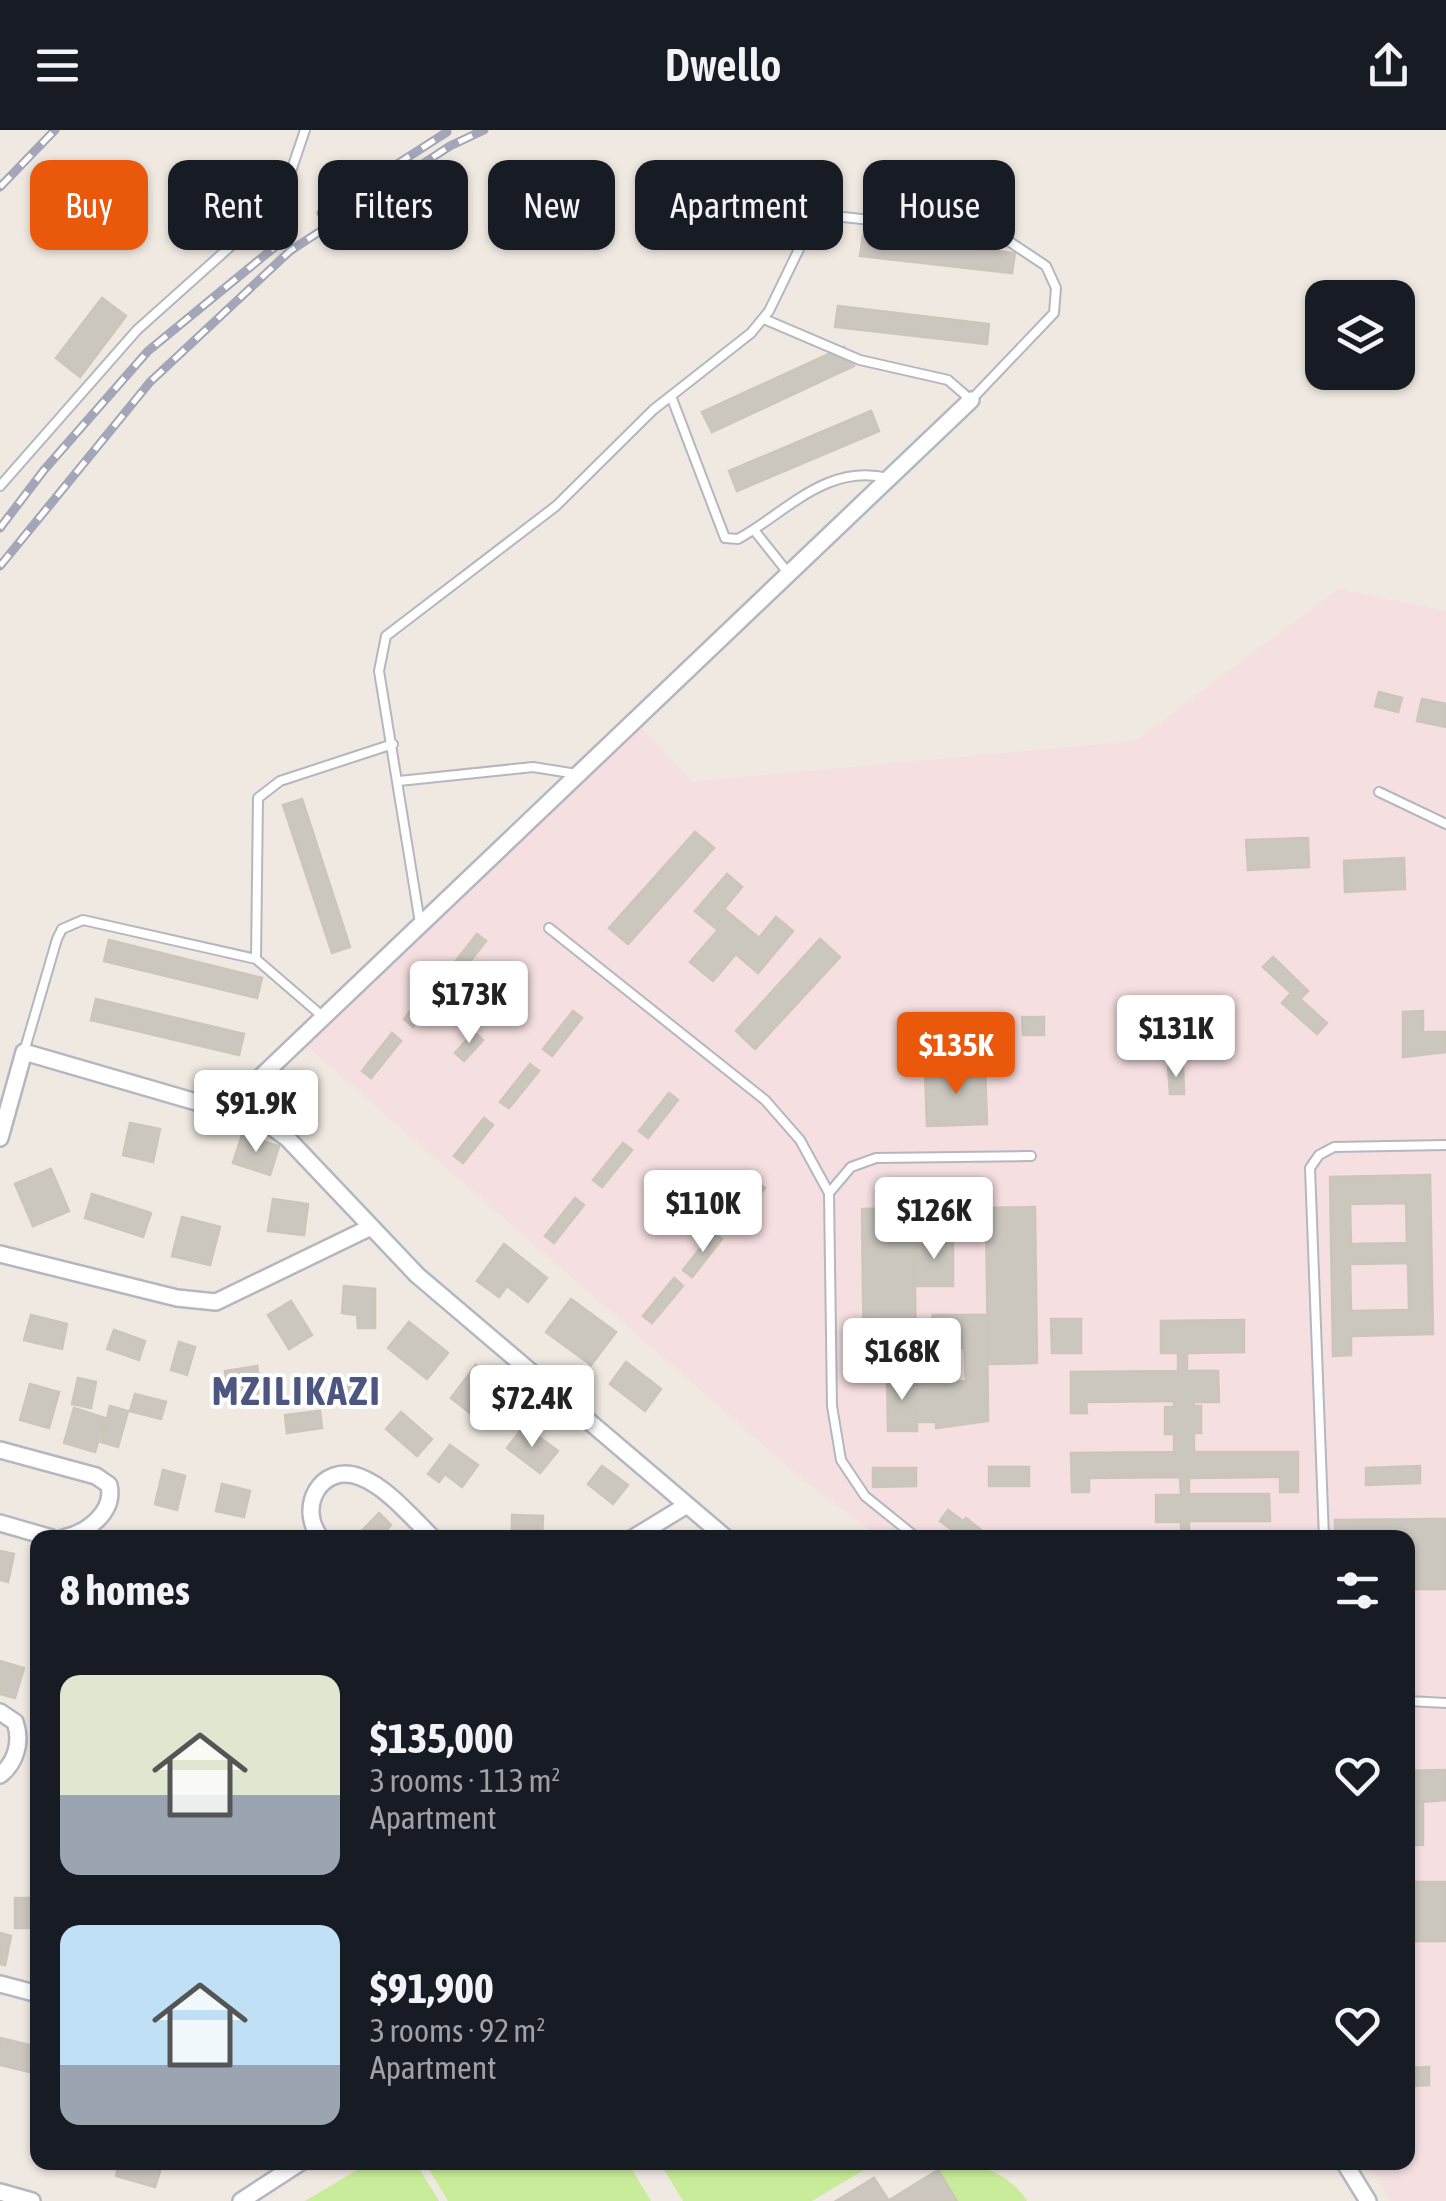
<!DOCTYPE html>
<meta charset="utf-8">
<style>
body{margin:0;font-family:"Asap Condensed",sans-serif;background:#242831;color:#f1f3f6;height:100vh;display:flex;flex-direction:column;font-size:38px;white-space:nowrap}
*{box-sizing:border-box;margin:0}
p{font-size:32px;color:#9ea1a6}
.icon{flex:none;width:55px;height:55px;fill:none;stroke:currentColor;stroke-width:2;stroke-linecap:round;stroke-linejoin:round}
.map{position:relative;flex:1;overflow:hidden}
.sheet{position:absolute;left:30px;top:1400px;width:1385px;height:640px;display:flex;flex-direction:column;background:#171b24;border-radius:20px;box-shadow:0 2px 8px #0004}
.sheet>*{flex:none}
.guide{position:absolute;left:30px;top:30px;width:1388px;height:90px;display:flex;gap:20px}
.fabs{position:absolute;left:1305px;top:150px;display:grid;gap:20px}
.fabs a{display:grid;place-items:center;width:110px;height:110px;border-radius:20px;background:#171b24;box-shadow:0 2px 8px #0004;font-size:50px}
.price{position:absolute;translate:-50% -85px;padding:0 22px;border-radius:10px;background:#fff;color:#222;font-size:32px;line-height:65px;filter:drop-shadow(0 2px 5px #0008)}
.price::after{content:'';position:absolute;left:50%;top:60px;width:30px;height:22px;margin-left:-15px;background:inherit;clip-path:polygon(0 0,100% 0,50% 100%)}
.price.selected{background:#ea580c;color:#fff}
ul{padding:0;list-style:none}
li{display:flex;align-items:center;gap:30px;height:250px;padding:0 30px}
li span{display:grid;place-items:center;flex:none;width:280px;height:200px;border-radius:20px;color:#555}
li>.icon{margin-inline-start:auto}
span .icon{width:120px;height:120px;fill:#fffc;stroke-width:1}
li b{font-size:42px}
h2{display:flex;justify-content:space-between;align-items:center;height:120px;padding:0 30px;font-size:42px}
.pill{padding:0 35px;border-radius:20px;background:#171b24;box-shadow:0 2px 8px #0004;font-size:35px;line-height:90px}
.pill.selected{background:#ea580c;color:#fff}
header{display:flex;justify-content:space-between;align-items:center;height:130px;padding:0 30px;background:#171b24;font-size:45px;font-weight:600}
.map>svg:first-child{display:block}
.medical{fill:#f5dfe0}
.pitch{fill:#c9ec9a}
.building{fill:#cbc7bf;stroke:#cbc5ba;stroke-width:2.5;fill-rule:evenodd}
.lines{fill:none;stroke-linecap:round;stroke-linejoin:round}
.service-casing{stroke:#b4b7c1;stroke-width:12}
.minor-casing{stroke:#b4b7c1;stroke-width:20}
.service{stroke:#fff;stroke-width:8}
.minor{stroke:#fff;stroke-width:15}
.rail-casing{stroke:#a3a6b8;stroke-width:9}
.rail{stroke:#fff;stroke-width:5;stroke-dasharray:15;stroke-linecap:butt}
.labels{text-anchor:middle;stroke-width:8;stroke-linejoin:round;paint-order:stroke}
.district-label{font-size:40px;font-weight:bold;letter-spacing:2.5px;fill:#4d5680;stroke:#fff}
</style>
<header><svg class="icon" aria-label="menu" viewBox="0 0 24 24"><path d="M4 6h16M4 12h16M4 18h16"/></svg>Dwello<svg class="icon" aria-label="share" viewBox="0 0 24 24"><path d="M12 15V3M7 8l5-5 5 5M5 13v7h14v-7"/></svg></header>
<div class="map">
<svg width="1446" height="2071" viewBox="0 0 1446 2071">
<rect width="100%" height="100%" fill="#efe9e1"/>
<path class="medical" d="M1339,459L1446,481V2071H1391L1368,2033L1408,2032V1408L880,1407L800,1347L305,914L640,597L692,652L1136,611Z"/>
<path class="pitch" d="M863,2032L867,2038L812,2071H683L660,2033Z
M950,2032C980,2033 1011,2045 1027,2071H888Z
M369,2033H416L439,2071H305Z
M425,2033H628L651,2071H448Z"/>
<path class="building" d="M251,64L265,76L252,89L239,77Z
M863,106L1015,123L1012,143L860,126Z
M102,168L126,186L80,247L56,228Z
M838,176L989,194L987,214L835,197Z
M844,217L854,236L712,302L702,282Z
M871,281L879,301L737,361L729,341Z
M1379,562L1402,568L1398,582L1375,576Z
M1422,569L1446,574V597L1417,591Z
M302,669L350,817L332,823L283,675Z
M695,702L714,718L628,814L609,798Z
M1308,708L1309,737L1248,740L1246,710Z
M1404,728L1405,759L1345,762L1344,731Z
M727,744L742,757L724,779L759,808L776,787L793,801L758,843L736,824L713,851L690,832L718,800L695,781Z
M477,804L486,811L456,849L447,842Z
M820,809L840,827L755,919L736,901Z
M109,810L262,848L257,868L104,831Z
M1273,827L1308,861L1300,869L1327,893L1317,904L1282,873L1291,863L1263,837Z
M434,852L443,859L413,897L404,889Z
M96,869L244,904L239,925L91,890Z
M573,881L582,888L552,926L543,919Z
M1423,881V902H1446V922L1403,927V882Z
M1022,887H1044V905H1023Z
M474,902L483,910L464,931L455,923Z
M392,903L401,911L371,948L362,941Z
M530,934L539,941L509,978L500,972Z
M1183,936L1184,964H1170L1168,937Z
M985,938L987,994L927,996L925,940Z
M669,963L678,970L648,1008L639,1001Z
M484,988L493,995L463,1033L454,1026Z
M130,993L160,999L153,1032L123,1025Z
M242,1005L279,1016L270,1045L233,1033Z
M623,1013L632,1020L602,1057L593,1050Z
M51,1039L69,1081L33,1096L15,1054Z
M1430,1045L1433,1204L1351,1206V1225L1333,1226L1330,1047ZM1406,1073L1407,1113L1351,1114L1350,1074ZM1408,1133L1409,1180L1351,1181L1350,1134Z
M756,1052L765,1058L735,1096L726,1089Z
M92,1064L151,1083L143,1107L85,1088Z
M662,1066L671,1073L654,1095L645,1088Z
M575,1068L584,1075L554,1113L545,1106Z
M273,1069L308,1074L304,1105L268,1101Z
M1035,1077L1037,1233L988,1234L986,1078Z
M914,1078L916,1235H864L862,1079Z
M182,1087L220,1097L210,1135L172,1126Z
M713,1102L722,1109L692,1147L683,1140Z
M915,1109H953V1156H915Z
M504,1114L547,1148L528,1172L507,1156L499,1167L477,1151Z
M674,1148L683,1156L652,1193L643,1186Z
M344,1156L375,1159V1198H358L357,1185L342,1183Z
M571,1169L616,1202L591,1235L546,1202Z
M291,1171L312,1205L289,1219L268,1185Z
M31,1185L67,1194L62,1219L24,1210Z
M933,1185H987L988,1291L936,1298V1292H917L915,1201H927ZM964,1218L966,1251L939,1252L938,1219Z
M1051,1189H1081V1223H1052Z
M1244,1190V1222L1187,1223V1241H1218L1219,1272H1193L1194,1276H1201V1303H1194V1322H1298V1362H1280V1347L1189,1348V1364H1269L1270,1391H1189V1403L1304,1402V1408H1066L1181,1404V1392H1156V1365H1181L1180,1347L1089,1348V1362H1072L1071,1323L1174,1322V1304H1165V1277H1174V1271L1086,1272L1087,1283H1071V1242L1178,1241V1223H1161V1191Z
M409,1192L448,1223L427,1249L388,1218Z
M114,1200L145,1211L139,1230L107,1219Z
M179,1212L195,1217L187,1245L171,1240Z
M626,1232L661,1259L645,1281L610,1254Z
M476,1235L495,1250L470,1283L451,1268Z
M257,1236L261,1263L229,1268L225,1241Z
M887,1244H916L917,1301H888Z
M78,1248L96,1252L91,1278L72,1274Z
M345,1252H359L358,1274L343,1273Z
M30,1254L59,1262L49,1298L20,1290Z
M135,1264L166,1272L161,1289L130,1281Z
M110,1276L128,1281L118,1317L101,1312Z
M74,1278L105,1288L95,1322L64,1313Z
M320,1281L322,1298L287,1303L285,1285Z
M401,1282L432,1309L417,1326L386,1299Z
M524,1296L558,1321L540,1343L507,1318Z
M450,1315L478,1335L462,1357L445,1344L439,1352L428,1344Z
M602,1336L628,1355L613,1374L588,1354Z
M1420,1336V1353L1366,1355V1338Z
M989,1337H1029V1356H989Z
M873,1338H916V1356L873,1357Z
M163,1340L185,1346L177,1380L155,1374Z
M222,1354L250,1361L244,1387L216,1381Z
M948,1380L963,1391L966,1388L991,1408H951L955,1402L940,1391Z
M379,1383L391,1395L379,1408H355Z
M512,1385L543,1386L542,1408H512Z
M1446,1389V1459H1408V1408H1335V1390Z
M0,1421L14,1424L8,1452L0,1450Z
M0,1531L24,1538L15,1568L0,1564Z
M1408,1618L1409,1641L1446,1640V1670L1408,1673Z
M1409,1671H1423V1715H1408Z
M1408,1752H1446V1811H1408Z
M15,1768H31V1798H15Z
M0,1803L11,1806L5,1835L0,1834Z
M0,1908L38,1917V1944L0,1935Z
M1429,1937V1955L1408,1956V1938Z
M120,2032H163L155,2057L116,2046Z
M938,2040L957,2071H888Z
M874,2048L889,2071H836Z"/>
<g class="lines">
<defs>
<path id="service" d="M671,266L725,408L738,409C787,382 826,333 888,348
M0,356L137,200L271,80L286,56L305,0
M754,400L789,444
M399,651L533,637L577,644
M1379,662L1446,694
M420,793L379,541L386,506L556,376L653,280L751,203L769,181L816,84L998,104L1046,136L1056,158L1054,183L971,270L948,250L860,230L764,189
M549,798L765,970L800,1010L829,1063L832,1276L841,1330L865,1366L917,1408
M256,829L258,668L280,651L393,614
M24,922L57,809L62,799L83,790L256,829L321,885
M829,1063L851,1037L876,1028L1031,1026
M1324,1408L1310,1038L1319,1025L1334,1017L1446,1015
M1408,1571L1446,1573"/>
<path id="minor" d="M227,979L971,270
M0,1008L24,922L265,992L288,1009L417,1145L726,1408
M0,1124L177,1168L216,1172L369,1098
M0,1320L96,1346L109,1355C115,1382 87,1403 63,1408
M0,1393L52,1408
M321,1408C296,1378 321,1332 360,1347C387,1357 412,1388 433,1408
M633,1408L687,1375
M0,1582L15,1592C22,1611 16,1633 0,1645
M0,1854L38,1864
M1344,2032L1368,2071
M0,2062L32,2071
M241,2071L301,2032"/>
</defs>
<use href="#service" class="service-casing"/>
<use href="#minor" class="minor-casing"/>
<use href="#service" class="service"/>
<use href="#minor" class="minor"/>
<defs>
<path id="rail" d="M0,57L55,0
M321,83L447,2
M0,398L44,340L148,221L276,116
M0,436L150,252L290,121L450,16L484,0"/>
</defs>
<use href="#rail" class="rail-casing"/>
<use href="#rail" class="rail"/>
</g>
<g class="labels">
<g class="district-label">
<text x="297" y="1275">MZILIKAZI</text>
</g>
</g>
</svg>
<div class="fabs">
<a><svg class="icon" aria-label="layers" viewBox="0 0 24 24"><path d="M12 4l9 5-9 5-9-5zM3 14l9 5 9-5"/></svg></a>
</div>
<b class="price" style="left:469px;top:916px">$173K</b>
<b class="price" style="left:1176px;top:950px">$131K</b>
<b class="price selected" style="left:956px;top:967px">$135K</b>
<b class="price" style="left:256px;top:1025px">$91.9K</b>
<b class="price" style="left:703px;top:1125px">$110K</b>
<b class="price" style="left:934px;top:1132px">$126K</b>
<b class="price" style="left:902px;top:1273px">$168K</b>
<b class="price" style="left:532px;top:1320px">$72.4K</b>
<div class="guide">
<a class="pill selected">Buy</a>
<a class="pill">Rent</a>
<a class="pill">Filters</a>
<a class="pill">New</a>
<a class="pill">Apartment</a>
<a class="pill">House</a>
</div>
<section class="sheet">
<h2>8 homes<svg class="icon" aria-label="filters" viewBox="0 0 24 24"><path d="M4 7h16M4 17h16"/><circle cx="9" cy="7" r="2"/><circle cx="15" cy="17" r="2"/></svg></h2>
<ul>
<li><span style="background:linear-gradient(#dfe7d0 60%,#9aa5b1 0)"><svg class="icon" aria-label="home" viewBox="0 0 24 24"><path d="M3 11l9-7 9 7M6 9v11h12V9"/></svg></span><div><b>$135,000</b><p>3 rooms · 113 m²</p><p>Apartment</p></div><svg class="icon" aria-label="heart" viewBox="0 0 24 24"><path d="M12 20l-8-8c-3-5 5-10 8-4 3-6 11-1 8 4z"/></svg></li>
<li><span style="background:linear-gradient(#bfe0f5 70%,#9aa5b1 0)"><svg class="icon" aria-label="home" viewBox="0 0 24 24"><path d="M3 11l9-7 9 7M6 9v11h12V9"/></svg></span><div><b>$91,900</b><p>3 rooms · 92 m²</p><p>Apartment</p></div><svg class="icon" aria-label="heart" viewBox="0 0 24 24"><path d="M12 20l-8-8c-3-5 5-10 8-4 3-6 11-1 8 4z"/></svg></li>
</ul>
</section>
</div>
